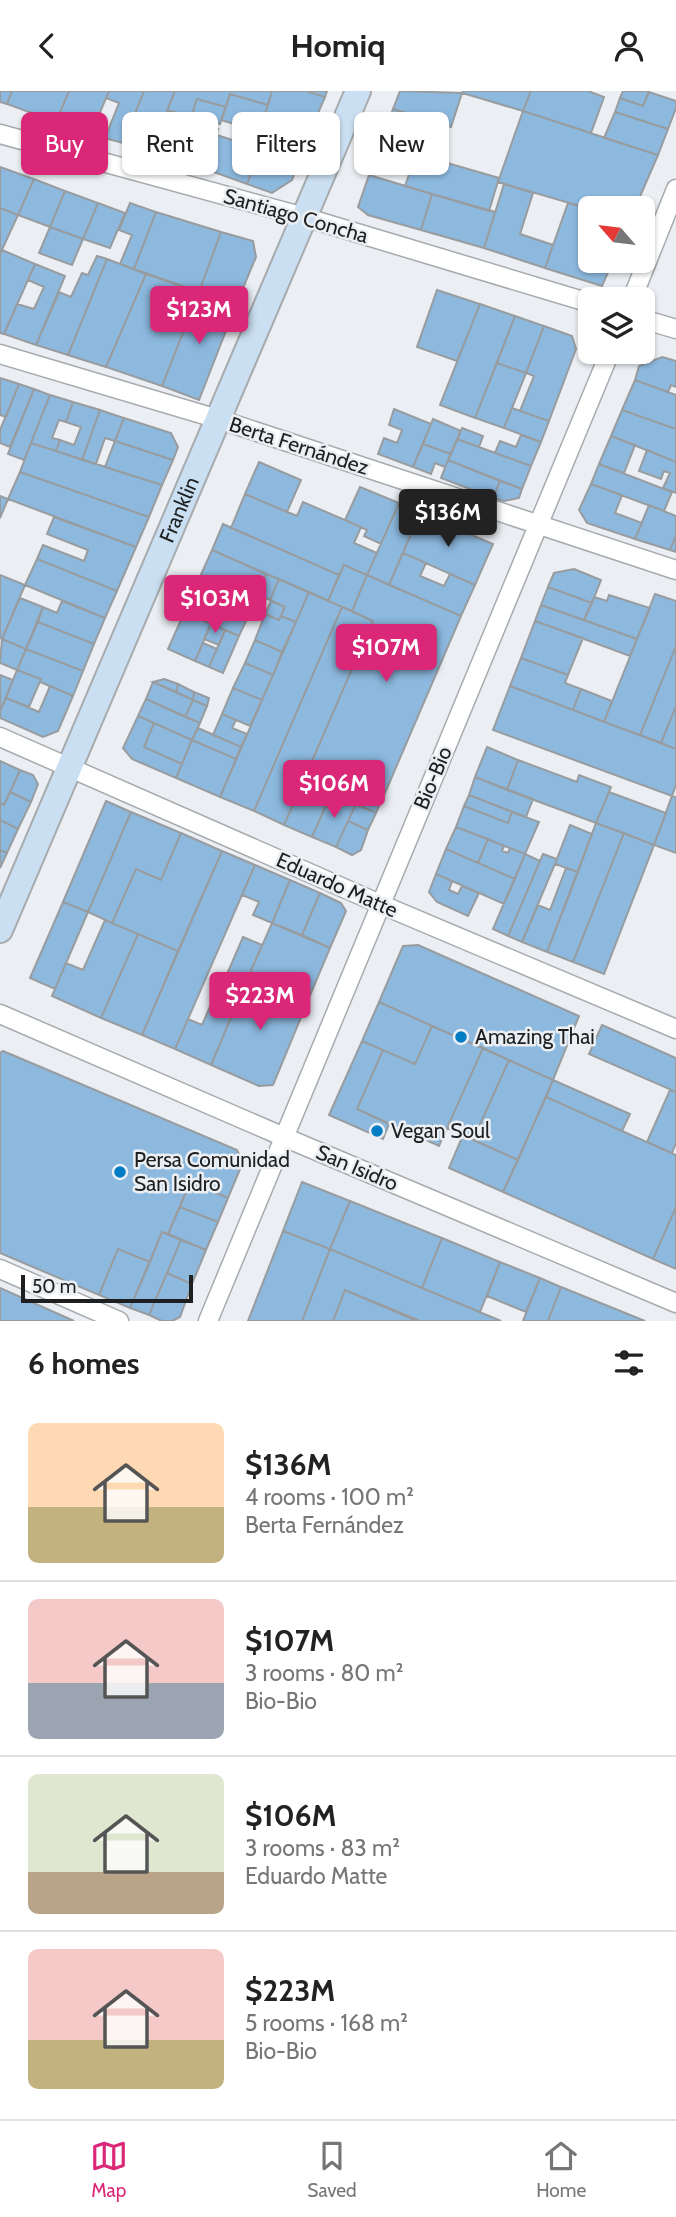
<!DOCTYPE html>
<meta charset="utf-8">
<style>
body{margin:0;font-family:Cabin,sans-serif;background:#f2f2f2;color:#222;height:100vh;display:flex;flex-direction:column;font-size:26px;white-space:nowrap}
*{box-sizing:border-box;margin:0}
p{font-size:23px;color:#767676}
.icon{flex:none;width:38px;height:38px;fill:none;stroke:currentColor;stroke-width:2;stroke-linecap:round;stroke-linejoin:round}
.map{position:relative;height:1230px;overflow:hidden}
.side{display:flex;flex-direction:column;background:#fff;flex:1}
.side>*{flex:none}
.hud{position:absolute;left:21px;top:21px;width:635px;height:63px;display:flex;gap:14px}
.needle{width:46px;rotate:298deg}
.fabs{position:absolute;left:578px;top:105px;display:grid;gap:14px}
.fabs a{display:grid;place-items:center;width:77px;height:77px;border-radius:10px;background:#fff;box-shadow:0 2px 5px #0004;font-size:35px}
.scale{position:absolute;left:21px;bottom:18px;width:172px;box-sizing:border-box;padding-left:7px;border:4px solid #1e1f21;border-top:0;font-size:19px;line-height:24px;white-space:nowrap;color:#1e1f21;-webkit-text-stroke:5px #ebeff3;paint-order:stroke}
.price{position:absolute;translate:-50% -60px;padding:0 16px;border-radius:7px;background:#db2777;color:#fff;font-size:23px;line-height:46px;filter:drop-shadow(0 2px 4px #0008)}
.price::after{content:'';position:absolute;left:50%;top:42px;width:21px;height:16px;margin-left:-10px;background:inherit;clip-path:polygon(0 0,100% 0,50% 100%)}
.price.active{background:#222;color:#fff}
ul{padding:0;list-style:none}
li{display:flex;align-items:center;gap:21px;height:175px;padding:0 28px}
li+li{border-top:2px solid #e0e0e0}
li span{display:grid;place-items:center;flex:none;width:196px;height:140px;border-radius:10px;color:#555}
li>.icon{margin-inline-start:auto}
span .icon{width:84px;height:84px;fill:#fffc;stroke-width:1}
li b{font-size:30px}
h2{display:flex;justify-content:space-between;align-items:center;height:84px;padding:0 28px;font-size:30px}
.tag{padding:0 24px;border-radius:10px;background:#fff;box-shadow:0 2px 5px #0004;font-size:24px;line-height:63px}
.tag.active{background:#db2777;color:#fff}
header{display:flex;justify-content:space-between;align-items:center;height:91px;padding:0 28px;background:#fff;font-size:32px;font-weight:700}
.menu{display:flex;justify-content:space-around;align-items:center;height:98px;border-top:2px solid #e0e0e0;background:#fff;font-size:19px;color:#767676}
.menu a{display:grid;justify-items:center;gap:4px}
.menu .active{color:#db2777}
.map>svg:first-child{display:block}
.building{fill:#8db9df;stroke:#989c9f;stroke-width:2}
.lines{fill:none;stroke-linecap:round;stroke-linejoin:round}
.minor-casing{stroke:#a7abae;stroke-width:21}
.secondary-casing{stroke:#a7abae;stroke-width:28}
.minor{stroke:#fff;stroke-width:18}
.secondary{stroke:#cadff1;stroke-width:24}
.poi-dot{fill:#007cc5;stroke:#ebeff3;stroke-width:2.5}
.labels{text-anchor:middle;stroke-width:5;stroke-linejoin:round;paint-order:stroke}
.street-label{font-size:21px;fill:#1e1f21;stroke:#ebeff3}
.poi-label{font-size:21px;fill:#1e1f21;stroke:#ebeff3;text-anchor:start}
</style>
<header><svg class="icon" aria-label="back" viewBox="0 0 24 24"><path d="M15 5l-7 7 7 7"/></svg>Homiq<svg class="icon" aria-label="person" viewBox="0 0 24 24"><circle cx="12" cy="8" r="4"/><path d="M4 21q1-7 8-7t8 7"/></svg></header>
<div class="map">
<svg width="676" height="1230" viewBox="0 0 676 1230">
<rect width="100%" height="100%" fill="#ebeff3"/>
<path class="building" d="M0,0H12L7,13L0,11Z
M12,0H69L56,31L7,13Z
M69,0H109L91,43L56,31Z
M109,0H144L123,52L105,47L119,12L106,7Z
M144,0H175L151,61L123,52Z
M175,0H272L268,14L230,3L226,16L197,8L191,26L167,19Z
M272,0H306L325,6L312,36L265,23Z
M306,0H327L325,6Z
M400,0L462,2L451,36L393,18Z
M463,0H531L523,20L462,2Z
M531,0H588L604,6L591,42L523,20Z
M623,0H649L643,15L620,7Z
M649,1L676,10V17L668,38L615,21L620,7L643,15Z
M230,3L268,14L265,23L312,36L305,54L221,29Z
M197,8L226,16L220,33L208,29L206,35L218,38L205,78L176,70Z
M393,18L427,28L416,63L381,52Z
M523,20L658,64L635,117L590,118L498,91Z
M615,21L668,38L658,64L604,47Z
M164,28L188,35L176,70L151,61Z
M266,42L305,54L292,89L272,102L247,93Z
M217,44L260,58L247,93L205,78Z
M416,63L499,87L489,120L405,95Z
M0,76L34,88L18,124L0,117Z
M369,84L432,103L421,139L368,124L358,116Z
M34,88L65,100L50,136L18,124Z
M504,93L533,102L520,143L553,154L545,177L484,157Z
M65,100L98,112L83,148L50,136Z
M432,103L495,121L484,157L421,139Z
M98,112L125,122L110,157L83,148Z
M130,112L156,121L134,178L120,173L132,144L119,139Z
M568,112L590,118V170H613L602,195L545,177Z
M0,117L18,124L0,163Z
M156,121L221,141L199,201L134,178Z
M50,136L83,148L72,174L39,162Z
M221,141L253,150L256,166L236,214L199,201Z
M2,159L35,173L4,243L0,242V163Z
M97,165L107,168L68,264L36,254L59,201L71,206L82,182L88,184Z
M107,168L146,183L106,276L68,264Z
M35,173L65,185L36,254L4,243L17,213L34,218L44,196L28,189Z
M146,183L199,201L162,295L106,276Z
M437,199L480,213L457,270L417,256Z
M199,201L236,214L199,309L162,295Z
M480,213L515,225L475,327L440,314Z
M515,225L544,235L526,282L497,272Z
M544,235L572,245L576,258L549,330L520,320L534,285L526,282Z
M662,266L676,270V296L671,294L668,301L635,289L639,275Z
M497,272L526,282L504,337L475,327Z
M0,287L19,293L6,326L0,324Z
M635,289L676,304V338L622,319Z
M19,293L34,298L10,356L0,352V339Z
M34,298L50,304L24,369L8,363Z
M50,304L73,311L66,331L59,329L52,347L60,349L56,360L31,352Z
M73,311L100,319L82,369L56,360L60,349L74,354L81,336L66,331Z
M512,317L549,330L541,351L504,337Z
M394,318L431,333L413,376L378,363L384,347L397,352L402,339L389,334Z
M100,319L124,327L115,350L105,347L96,373L82,369Z
M622,319L676,338V371L611,345Z
M124,327L171,342L178,356L173,369L115,350Z
M433,328L461,340L451,363L423,353Z
M462,337L483,345L479,356L457,348Z
M521,344L541,351L531,375L495,362L500,350L516,356Z
M611,345L635,354L624,382L599,373Z
M457,348L531,375L522,398L448,369Z
M115,350L173,369L162,394L105,376Z
M31,352L162,394L149,426L20,381Z
M423,353L451,363L445,376L435,372L431,383L413,376Z
M647,359L676,371V402L663,397L670,382L664,380L661,388L639,380Z
M448,369L500,390L493,407L441,387Z
M259,371L301,389L287,421L245,403Z
M599,373L672,401L664,420L591,393Z
M20,381L149,426L136,456L8,408Z
M500,390L522,398L519,407L504,410L493,407Z
M591,393L622,404L615,422L642,432L635,448L587,432L579,419Z
M360,396L399,412L381,453L364,445L367,439L345,429Z
M245,403L297,425L303,411L361,436L354,452L377,462L367,484L344,474L339,484L231,437Z
M0,405L8,408L0,427Z
M399,412L420,422L389,494L367,484Z
M649,414L676,425V444L670,459L635,448Z
M420,422L493,453L475,494L403,462Z
M54,426L136,456L117,500L37,468L43,454L84,470L88,459L47,443Z
M223,433L339,484L328,510L212,459Z
M676,444V461L670,459Z
M212,459L266,483L253,512L199,488Z
M403,462L426,472L420,485L444,495L450,483L475,494L461,525L389,494Z
M37,468L117,500L105,527L25,494Z
M344,474L367,484L352,520L328,510Z
M574,478L601,489L592,512L548,496L554,482Z
M266,483L279,488L270,509L257,504Z
M0,484L25,494L2,548L0,547Z
M367,484L461,525L385,702L312,670L373,530L352,520Z
M199,488L228,501L214,534L184,522Z
M279,488L309,501L296,531L281,525L285,516L270,509Z
M548,496L592,512L584,529L541,514Z
M228,501L253,512L246,530L221,519Z
M309,501L342,516L254,720L220,706Z
M655,503L676,510V555L640,644L604,631Z
M609,504L650,517L637,548L584,529L594,506L607,510Z
M20,507L43,516L26,558L2,548Z
M62,510L105,527L94,553L38,531L43,516L57,522Z
M271,510L285,516L279,529L265,523Z
M541,514L637,548L630,565L535,530Z
M342,516L373,530L284,734L254,720Z
M221,519L246,530L239,545L214,534Z
M184,522L211,533L195,570L168,558Z
M265,523L279,529L281,525L296,531L282,561L255,549Z
M535,530L583,547L568,584L521,567Z
M38,531L94,553L83,580L26,558Z
M211,533L225,539L219,554L204,548Z
M225,539L239,545L223,582L209,576Z
M2,548L26,558L17,579L0,572Z
M255,549L282,561L273,584L245,572Z
M203,552L217,558L209,576L195,570Z
M676,555V615L661,652L640,644Z
M26,558L83,580L73,605L40,591L41,588L17,579Z
M521,567L568,584L565,592L581,598L573,619L510,595Z
M245,572L273,584L262,609L233,597Z
M17,579L41,588L29,616L6,607Z
M0,584L13,589L0,620Z
M164,588L178,593L176,601L153,591Z
M153,591L193,609L185,626L146,608Z
M178,593L194,601L193,609L176,601Z
M50,595L73,605L58,640L43,646L0,627V620L6,607L39,621Z
M510,595L676,658V694L672,705L493,639Z
M233,597L262,609L250,635L222,623Z
M581,598L612,610L604,631L573,619Z
M194,601L209,607L207,615L193,609Z
M146,608L200,632L192,649L138,625Z
M193,609L207,615L200,632L185,626Z
M676,615V658L661,652Z
M222,623L236,629L232,637L247,643L241,656L213,644Z
M138,625L154,632L144,656L182,673L176,687L132,668L123,657Z
M154,632L192,649L182,673L144,656Z
M198,637L241,656L236,668L192,649Z
M192,649L236,668L220,706L176,687Z
M487,656L518,669L507,699L475,686Z
M518,669L577,691L579,684L611,696L596,732L507,699Z
M0,670L20,679L4,714L0,712Z
M312,670L340,682L312,746L284,734Z
M20,679L33,684L38,693L31,711L10,701Z
M475,686L533,708L526,726L469,704Z
M364,693L385,702L376,722L356,713Z
M10,701L31,711L18,738L0,729V712L4,714Z
M609,701L666,722L654,754L596,732Z
M331,703L356,713L336,756L312,746Z
M469,704L512,721L508,732L464,715Z
M672,705L676,706V762L654,754Z
M106,710L131,721L88,821L63,811Z
M356,713L376,722L368,739L348,730Z
M464,715L508,732L512,721L539,731L525,763L456,736Z
M131,721L181,742L161,789L136,778L112,832L88,821Z
M0,729L18,738L7,762L0,759Z
M348,730L368,739L361,759L352,764L336,756Z
M596,732L624,742L573,871L547,861Z
M570,734L592,743L578,781L555,773Z
M456,736L488,748L478,772L446,758Z
M181,742L222,760L178,860L112,832L136,778L161,789Z
M624,742L654,754L604,883L573,871Z
M488,748L504,755L502,760L508,762L510,757L525,763L515,788L478,772Z
M446,758L515,788L504,813L436,783Z
M0,759L7,762L0,777Z
M222,760L255,774L175,958L142,944Z
M525,763L540,770L508,845L493,838Z
M543,763L557,768L522,851L508,845Z
M255,774L290,789L272,832L253,824L259,811L242,804Z
M566,777L578,781L547,861L522,851L538,814L550,819Z
M436,783L452,790L449,799L458,803L462,795L479,802L468,825L437,811L429,801Z
M290,789L320,802L302,844L272,832Z
M320,802L341,812L346,820L330,857L302,844Z
M63,811L88,821L55,898L30,887Z
M105,829L138,843L101,927L52,905L66,872L83,879Z
M272,832L330,857L309,907L250,882Z
M138,843L178,860L142,944L101,927Z
M243,846L262,854L240,905L221,897Z
M418,854L579,925L553,989L379,911L403,855Z
M250,882L309,907L273,994L259,995L211,974Z
M219,895L240,905L211,974L175,958L188,928L202,934Z
M379,911L432,935L415,973L362,950Z
M602,934L676,967V1001L589,963Z
M432,935L483,957L439,1055L357,1018L383,959L415,973Z
M362,950L383,959L357,1018L389,1033L383,1048L329,1024Z
M483,957L509,969L473,1049L447,1037Z
M3,960L237,1059L243,1071L228,1107L190,1091L168,1143L162,1141L150,1171L118,1158L99,1204L0,1162V962Z
M509,969L553,989L518,1069L473,1049Z
M553,989L630,1023L622,1040L546,1006Z
M670,999L676,1001V1052L672,1062L647,1051Z
M546,1006L676,1064V1116L653,1168L503,1101Z
M463,1044L518,1069L503,1101L449,1077Z
M190,1091L228,1107L218,1131L180,1116Z
M302,1091L350,1110L330,1158L283,1140Z
M350,1110L442,1147L422,1197L330,1158Z
M180,1116L218,1131L206,1159L168,1143Z
M676,1116V1178L653,1168Z
M283,1140L330,1158L302,1230H248Z
M162,1141L181,1149L149,1224L130,1217Z
M442,1147L500,1171L480,1221L422,1197Z
M181,1149L206,1159L192,1193L167,1182Z
M118,1158L150,1171L130,1217L99,1204Z
M330,1158L422,1197L501,1230H417L345,1199L333,1230H302Z
M500,1171L540,1187L526,1221L487,1205Z
M167,1182L192,1193L180,1226L172,1230H162L149,1224Z
M540,1187L561,1196L548,1230H523Z
M561,1196L645,1230H548Z
M0,1197L74,1230H0Z
M345,1199L418,1229L417,1230H333Z"/>
<g class="lines">
<defs>
<path id="minor" d="M0,43L304,126L590,212
M632,208L676,98
M642,228L676,238
M0,263L218,328L676,479
M0,646L380,813L676,938
M0,923L298,1052L676,1212
M0,1178L119,1230
M208,1230L610,261"/>
<g id="secondary">
<path id="s1" d="M0,839L358,0"/>
</g>
</defs>
<use href="#minor" class="minor-casing"/>
<use href="#secondary" class="secondary-casing"/>
<use href="#minor" class="minor"/>
<use href="#secondary" class="secondary"/>
</g>
<g class="poi-dot">
<circle cx="461" cy="946" r="7"/>
<circle cx="377" cy="1040" r="7"/>
<circle cx="120" cy="1081" r="7"/>
</g>
<g class="labels">
<g class="street-label">
<text transform="translate(296 125) rotate(16)" y="7">Santiago Concha</text>
<text transform="translate(299 355) rotate(18)" y="7">Berta Fernández</text>
<text dy="7" stroke="none"><textPath href="#s1" startOffset="457">Franklin</textPath></text>
<text transform="translate(433 687) rotate(-67)" y="7">Bio-Bio</text>
<text transform="translate(337 794) rotate(24)" y="7">Eduardo Matte</text>
<text transform="translate(357 1077) rotate(23)" y="7">San Isidro</text>
</g>
<g class="poi-label">
<text x="475" y="953">Amazing Thai</text>
<text x="391" y="1047">Vegan Soul</text>
<text x="134" y="1076">Persa Comunidad<tspan x="134" dy="24">San Isidro</tspan></text>
</g>
</g>
</svg>
<div class="fabs">
<a><svg class="needle" viewBox="-14 -14 28 28"><path d="M0-13l5 13h-10z" fill="#e53935"/><path d="M0 13l5-13h-10z" fill="#767676"/></svg></a>
<a><svg class="icon" aria-label="layers" viewBox="0 0 24 24"><path d="M12 4l9 5-9 5-9-5zM3 14l9 5 9-5"/></svg></a>
</div>
<div class="scale">50 m</div>
<b class="price" style="left:199px;top:255px">$123M</b>
<b class="price active" style="left:448px;top:458px">$136M</b>
<b class="price" style="left:215px;top:544px">$103M</b>
<b class="price" style="left:386px;top:593px">$107M</b>
<b class="price" style="left:334px;top:729px">$106M</b>
<b class="price" style="left:260px;top:941px">$223M</b>
<div class="hud">
<a class="tag active">Buy</a>
<a class="tag">Rent</a>
<a class="tag">Filters</a>
<a class="tag">New</a>
</div>
</div>
<section class="side">
<h2>6 homes<svg class="icon" aria-label="filters" viewBox="0 0 24 24"><path d="M4 7h16M4 17h16"/><circle cx="9" cy="7" r="2"/><circle cx="15" cy="17" r="2"/></svg></h2>
<ul>
<li><span style="background:linear-gradient(#ffd9b3 60%,#c2b280 0)"><svg class="icon" aria-label="home" viewBox="0 0 24 24"><path d="M3 11l9-7 9 7M6 9v11h12V9"/></svg></span><div><b>$136M</b><p>4 rooms · 100 m²</p><p>Berta Fernández</p></div></li>
<li><span style="background:linear-gradient(#f6c9c9 60%,#9aa5b1 0)"><svg class="icon" aria-label="home" viewBox="0 0 24 24"><path d="M3 11l9-7 9 7M6 9v11h12V9"/></svg></span><div><b>$107M</b><p>3 rooms · 80 m²</p><p>Bio-Bio</p></div></li>
<li><span style="background:linear-gradient(#dfe7d0 70%,#b9a48a 0)"><svg class="icon" aria-label="home" viewBox="0 0 24 24"><path d="M3 11l9-7 9 7M6 9v11h12V9"/></svg></span><div><b>$106M</b><p>3 rooms · 83 m²</p><p>Eduardo Matte</p></div></li>
<li><span style="background:linear-gradient(#f6c9c9 65%,#c2b280 0)"><svg class="icon" aria-label="home" viewBox="0 0 24 24"><path d="M3 11l9-7 9 7M6 9v11h12V9"/></svg></span><div><b>$223M</b><p>5 rooms · 168 m²</p><p>Bio-Bio</p></div></li>
</ul>
</section>
<nav class="menu">
<a class="active"><svg class="icon" aria-label="map" viewBox="0 0 24 24"><path d="M3 6l6-2 6 2 6-2v14l-6 2-6-2-6 2zM9 4v14M15 6v14"/></svg>Map</a>
<a><svg class="icon" aria-label="saved" viewBox="0 0 24 24"><path d="M7 4h10v16l-5-4-5 4z"/></svg>Saved</a>
<a><svg class="icon" aria-label="home" viewBox="0 0 24 24"><path d="M3 11l9-7 9 7M6 9v11h12V9"/></svg>Home</a>
</nav>
